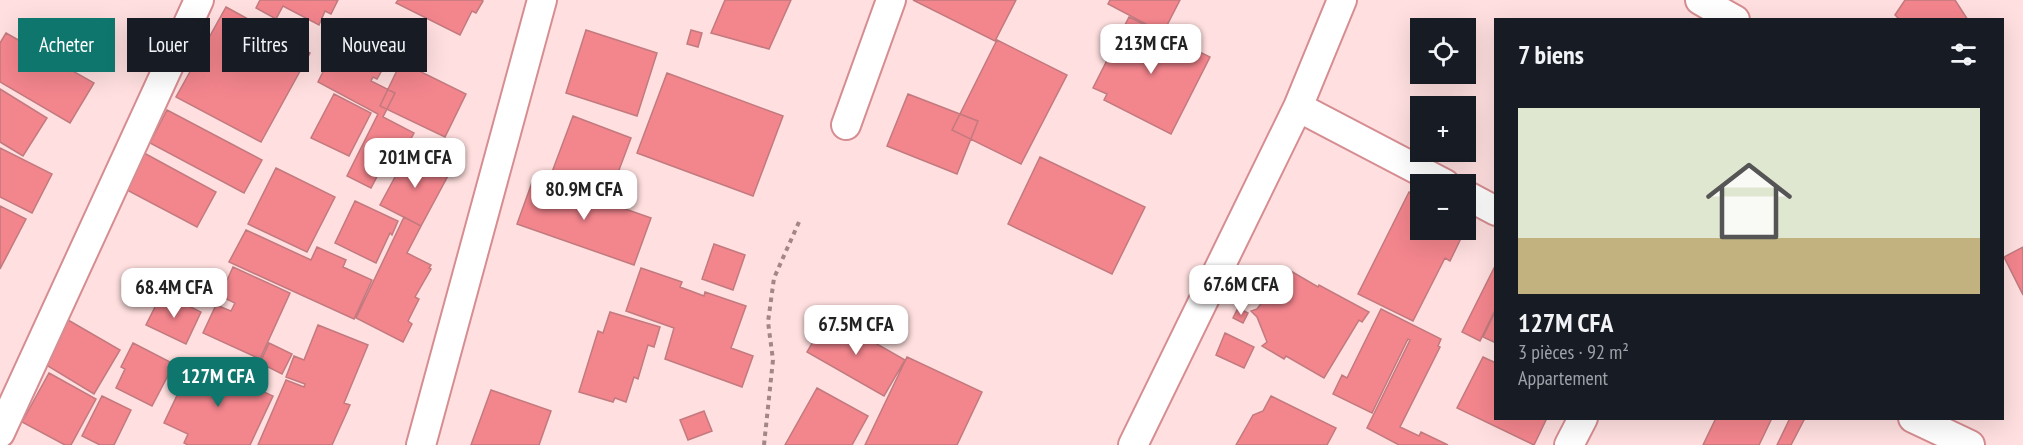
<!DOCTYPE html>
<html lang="fr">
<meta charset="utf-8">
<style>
body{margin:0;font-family:"PT Sans Narrow",sans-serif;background:#20242c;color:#f1f3f6;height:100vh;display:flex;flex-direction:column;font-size:22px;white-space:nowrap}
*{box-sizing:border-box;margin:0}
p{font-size:20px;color:#9ea1a6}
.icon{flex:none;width:33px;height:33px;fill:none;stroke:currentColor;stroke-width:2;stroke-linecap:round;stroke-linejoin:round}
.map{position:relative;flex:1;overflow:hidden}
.sheet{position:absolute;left:1494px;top:18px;width:510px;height:402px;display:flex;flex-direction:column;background:#171b24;border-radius:0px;box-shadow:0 6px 24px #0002}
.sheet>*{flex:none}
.guide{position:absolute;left:18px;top:18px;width:570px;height:54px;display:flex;gap:12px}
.tools{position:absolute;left:1410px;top:18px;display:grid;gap:12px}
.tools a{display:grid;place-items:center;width:66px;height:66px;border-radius:0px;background:#171b24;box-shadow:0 6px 24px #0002;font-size:30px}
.price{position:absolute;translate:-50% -51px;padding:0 14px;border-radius:12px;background:#fff;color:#222;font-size:20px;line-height:39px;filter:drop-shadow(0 2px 3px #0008)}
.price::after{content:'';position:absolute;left:50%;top:36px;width:18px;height:14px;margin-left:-9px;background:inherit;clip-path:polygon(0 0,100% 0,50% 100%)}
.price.active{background:#0f766e;color:#fff}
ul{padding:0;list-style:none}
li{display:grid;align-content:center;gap:12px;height:318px;padding:0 24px}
li span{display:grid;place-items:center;height:186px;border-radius:0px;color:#555}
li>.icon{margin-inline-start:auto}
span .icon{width:108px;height:108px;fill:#fffc;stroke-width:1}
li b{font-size:26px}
h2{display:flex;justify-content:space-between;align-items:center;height:72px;padding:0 24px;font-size:26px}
.chip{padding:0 21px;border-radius:0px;background:#171b24;box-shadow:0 6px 24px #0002;font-size:21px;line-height:54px}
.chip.active{background:#0f766e;color:#fff}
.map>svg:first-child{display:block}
.building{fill:#f3858d;stroke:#c27a7e;stroke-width:1.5}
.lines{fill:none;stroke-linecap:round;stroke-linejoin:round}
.street-casing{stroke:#d68d91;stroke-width:32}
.path{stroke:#a38788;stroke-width:4;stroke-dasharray:4.5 4.5;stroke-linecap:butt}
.street{stroke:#fff;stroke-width:28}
</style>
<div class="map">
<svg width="2023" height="445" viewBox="0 0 2023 445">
<rect width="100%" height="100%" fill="#ffdfdf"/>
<path class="building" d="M260,0H338L331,14L325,11L319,25L283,6L276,19L256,8Z
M398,0H481L483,1L476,13L472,11L460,35L396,3Z
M725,0H791L769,49L711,33Z
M913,0H1016L995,41Z
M1110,0H1180L1163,33L1108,4Z
M1905,0H1955L1968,20H1900L1895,15Z
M226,7L310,53L261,142L176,97Z
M1129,17L1210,57L1171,134L1104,100L1107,94L1093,88Z
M349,19L389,39L378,61L385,65L377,79L373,77L371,81L395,93L383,117L414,133L408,144L402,141L385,173L380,171L371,188L347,176L378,114L318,82Z
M586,30L657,53L637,116L566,93Z
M691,30L702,33L698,47L687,44Z
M6,33L94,83L70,123L0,82V43Z
M997,40L1067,75L1021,164L952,130Z
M401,62L466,94L445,137L380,106Z
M667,73L783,116L753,196L637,153Z
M0,89L47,118L23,156L0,142Z
M334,94L371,113L349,156L311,138Z
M908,94L978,121L957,174L887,146Z
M167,110L262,160L244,193L150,143Z
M573,116L631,138L610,194L552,172Z
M0,148L52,174L32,213L0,197Z
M409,151L450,172L421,226L380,205Z
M144,153L216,192L197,227L125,189Z
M1040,157L1145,207L1112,274L1008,224Z
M276,168L335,197L307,252L248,224Z
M534,177L651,218L634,265L517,224Z
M1409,192L1420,198V230H1465L1450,261L1445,258L1413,321L1358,294Z
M355,201L398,221L392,235L390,233L376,263L335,243Z
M0,206L26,219L0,269Z
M404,217L421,226L407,253L431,265L429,268L431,269L415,297L419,299L408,321L412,324L403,342L356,318Z
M246,230L311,260L317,247L346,260L343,267L372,280L354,319L229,262Z
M714,244L745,255L733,290L702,279Z
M2023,247V295L2004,257Z
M1496,264V308L1480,341L1462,332Z
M233,267L290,293L260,359L203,333L216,305L231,311L235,303L220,296Z
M641,268L682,282L680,287L704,296L705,292L746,306L731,348L753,356L742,387L665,359L674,328L626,311Z
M1289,270L1318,287L1319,285L1369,312L1362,322L1359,320L1324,378L1286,356L1284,359L1262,346L1267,342L1257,317L1251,311L1257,309L1272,289L1281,286V284Z
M162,293L201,312L186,344L146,325Z
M1238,308L1248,313L1243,323L1233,318Z
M1381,309L1441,339L1438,346L1440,347L1400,427L1419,436L1421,432L1448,445H1399L1367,428L1410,340L1408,339L1372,413L1333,394L1342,375L1347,378Z
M1496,310V343L1483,337Z
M610,312L660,327L654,347L648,345L638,379L634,377L626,402L615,398L613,402L579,392L598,331L603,333Z
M828,316L905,360L884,396L807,352Z
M68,320L120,350L94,394L43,363Z
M318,325L368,345L344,403L350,405L332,445H258L286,380L304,387L305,384L286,377L294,356L304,360Z
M1225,333L1254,347L1244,368L1216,355Z
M133,343L174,364L152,406L116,388L125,369L121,367Z
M269,343L292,354L282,374L260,363Z
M907,357L982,392L957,445H865Z
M1483,357L1496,363V418H1547L1534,445L1457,408Z
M199,361L225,373L226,369L266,388L264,392L273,396L250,445H188L184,443L188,434L164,423L191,366L195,367Z
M49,373L96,399L71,445H65L22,422Z
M817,388L868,416L852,445H785Z
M491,390L551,411L539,445H471Z
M102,396L131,410L114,445H100L82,436Z
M1271,396L1336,428L1327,445H1236L1253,415L1263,411Z
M704,411L712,431L688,440L680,420Z
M1716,418H1772L1759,445H1703Z
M1790,418H1805L1791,445H1777Z"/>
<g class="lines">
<defs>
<path id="street" d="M1700,0L1735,20
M1298,107L1445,184
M846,125L891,0
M1466,195L1496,211
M1913,418L1970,445
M0,433L199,0
M421,445L542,0
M1133,445L1298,107L1342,0
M1569,445L1583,418"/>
</defs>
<use href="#street" class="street-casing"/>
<path class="path" d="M764,445L773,360L768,322L774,278L799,222"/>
<use href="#street" class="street"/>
</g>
</svg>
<div class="tools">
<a><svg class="icon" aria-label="locate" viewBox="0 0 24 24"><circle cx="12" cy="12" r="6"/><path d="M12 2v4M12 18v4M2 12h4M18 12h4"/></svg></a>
<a>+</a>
<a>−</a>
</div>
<b class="price" style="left:1151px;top:75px">213M CFA</b>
<b class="price" style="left:415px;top:189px">201M CFA</b>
<b class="price" style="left:584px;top:221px">80.9M CFA</b>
<b class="price" style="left:1241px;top:316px">67.6M CFA</b>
<b class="price" style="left:174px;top:319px">68.4M CFA</b>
<b class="price" style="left:856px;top:356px">67.5M CFA</b>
<b class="price active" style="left:218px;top:408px">127M CFA</b>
<div class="guide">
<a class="chip active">Acheter</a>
<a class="chip">Louer</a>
<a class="chip">Filtres</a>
<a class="chip">Nouveau</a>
</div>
<section class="sheet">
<h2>7 biens<svg class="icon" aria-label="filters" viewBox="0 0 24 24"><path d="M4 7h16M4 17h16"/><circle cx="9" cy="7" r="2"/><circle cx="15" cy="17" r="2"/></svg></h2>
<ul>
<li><span style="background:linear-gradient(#dfe7d0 70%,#c2b280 0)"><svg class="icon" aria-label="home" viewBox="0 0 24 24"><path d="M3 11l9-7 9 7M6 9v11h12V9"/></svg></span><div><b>127M CFA</b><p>3 pièces · 92 m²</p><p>Appartement</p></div></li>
</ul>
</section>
</div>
